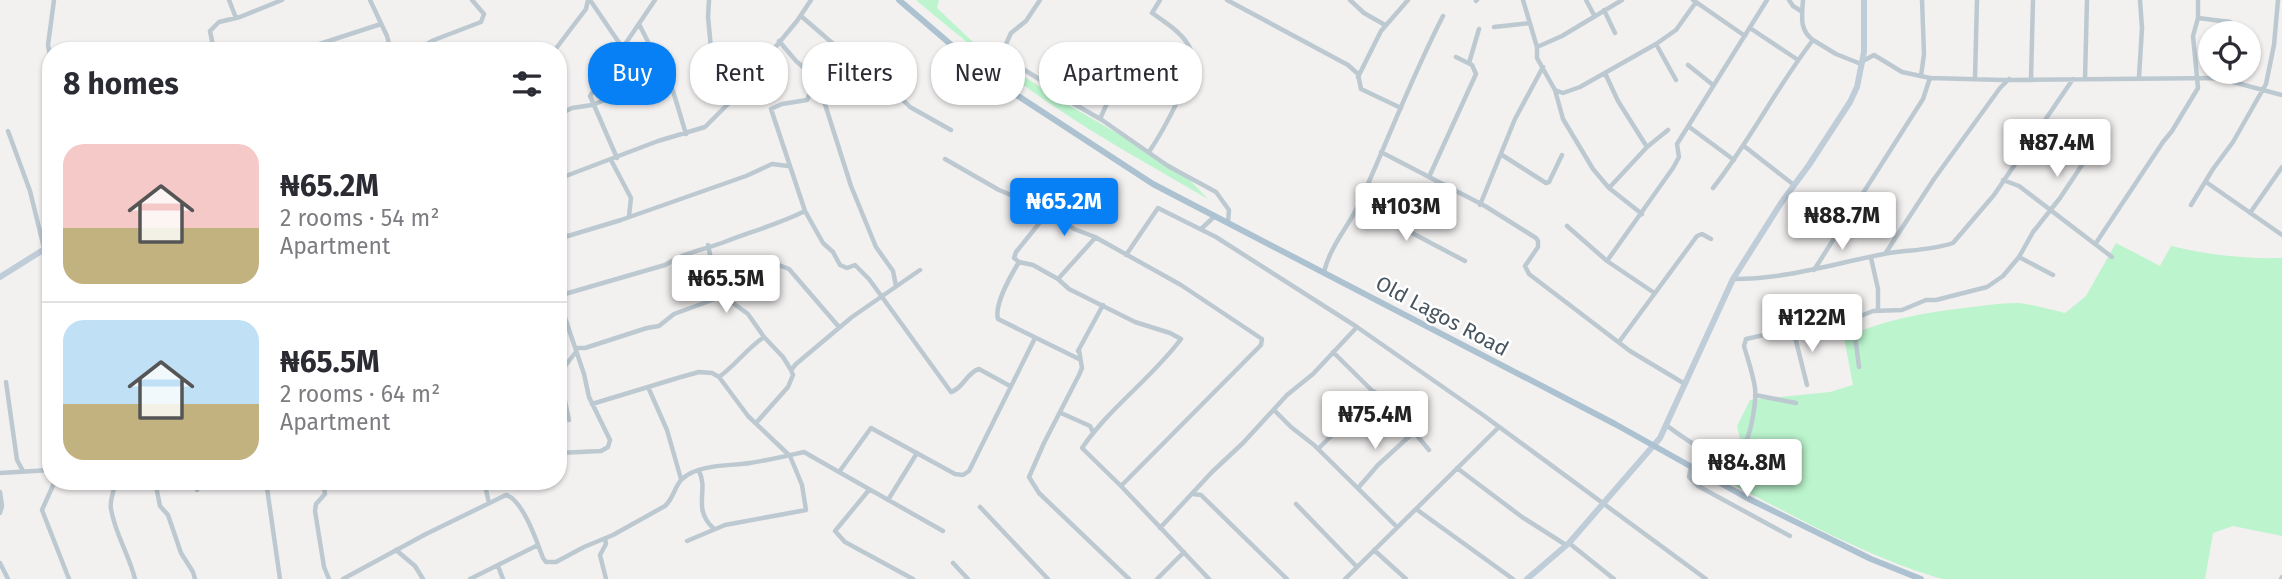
<!DOCTYPE html>
<meta charset="utf-8">
<style>
body{margin:0;font-family:"Fira Sans",sans-serif;background:#f2f2f3;color:#2b2b33;height:100vh;display:flex;flex-direction:column;font-size:26px;white-space:nowrap}
*{box-sizing:border-box;margin:0}
p{font-size:23px;color:#7c7c81}
.icon{flex:none;width:38px;height:38px;fill:none;stroke:currentColor;stroke-width:2;stroke-linecap:round;stroke-linejoin:round}
.map{position:relative;flex:1;overflow:hidden}
.panel{position:absolute;left:42px;top:42px;width:525px;height:448px;display:flex;flex-direction:column;background:#fff;border-radius:28px;box-shadow:0 2px 5px #0004}
.panel>*{flex:none}
.guide{position:absolute;left:588px;top:42px;width:665px;height:63px;display:flex;gap:14px}
.buttons{position:absolute;left:2198px;top:21px;display:grid;gap:14px}
.buttons a{display:grid;place-items:center;width:63px;height:63px;border-radius:50%;background:#fff;box-shadow:0 2px 5px #0004;font-size:35px}
.price{position:absolute;translate:-50% -60px;padding:0 16px;border-radius:7px;background:#fff;color:#222;font-size:23px;line-height:46px;filter:drop-shadow(0 2px 4px #0008)}
.price::after{content:'';position:absolute;left:50%;top:42px;width:21px;height:16px;margin-left:-10px;background:inherit;clip-path:polygon(0 0,100% 0,50% 100%)}
.price.on{background:#0780f6;color:#fff}
ul{padding:0;list-style:none}
li{display:flex;align-items:center;gap:21px;height:175px;padding:0 21px}
li+li{border-top:2px solid #e1e1e2}
li span{display:grid;place-items:center;flex:none;width:196px;height:140px;border-radius:21px;color:#555}
li>.icon{margin-inline-start:auto}
span .icon{width:84px;height:84px;fill:#fffc;stroke-width:1}
li b{font-size:30px}
h2{display:flex;justify-content:space-between;align-items:center;height:84px;padding:0 21px;font-size:30px}
.pill{padding:0 24px;border-radius:28px;background:#fff;box-shadow:0 2px 5px #0004;font-size:24px;line-height:63px}
.pill.on{background:#0780f6;color:#fff}
.map>svg:first-child{display:block}
.green{fill:#bbf4cd}
.lines{fill:none;stroke-linecap:round;stroke-linejoin:round}
.street{stroke:#bdc9d1;stroke-width:4.5}
.secondary{stroke:#bfcdd9;stroke-width:6}
.primary{stroke:#adc2d1;stroke-width:6}
.labels{text-anchor:middle;stroke-width:5;stroke-linejoin:round;paint-order:stroke}
.street-label{font-size:21px;fill:#465560;stroke:#fff}
</style>
<div class="map">
<svg width="2282" height="579" viewBox="0 0 2282 579">
<rect width="100%" height="100%" fill="#f3f0f0"/>
<path class="green" d="M916,0H939L937,8L976,45L1060,100L1180,170L1208,199C1155,168 1102,139 1052,105C1004,73 960,37 916,0Z
M2116,243L2160,266L2171,246C2209,255 2244,259 2282,258V536L2233,526L2213,533L2205,579H1942C1867,557 1798,518 1728,482L1741,443L1737,426L1750,400L1830,392L1853,385L1844,338C1882,320 1922,313 1964,308C1981,306 2000,303 2017,303C2033,304 2050,310 2065,313L2086,296Z"/>
<g class="lines">
<path class="street" d="M229,0L236,18
M370,0L387,36L391,51
M590,0L622,47
M709,0L708,17L715,89L718,95L730,102
M1040,0L1026,21L1011,33L1001,55L1042,81L1050,90L1102,120L1168,166L1216,192L1229,210L1228,222
M1227,0L1348,65L1358,74L1361,89L1401,108
M1350,0L1364,13L1385,25
M1523,0L1537,47
M1586,0L1594,15
M1622,0L1562,36L1537,47V58L1555,90L1563,119L1593,169L1609,188L1642,214
M1693,0L1745,36
M1789,0L1793,6L1801,11
M1803,0C1802,16 1799,30 1813,40
M1476,1L1477,0
M1604,10L1615,33
M801,16L845,54L892,89L910,107L951,130
M2198,18L2230,22
M639,24L673,91L686,134
M1494,27L1530,23
M1750,28L1798,60
M779,41L796,61L817,79L851,186L876,247L893,271L896,286
M1656,44L1676,80
M214,51L210,31L219,22L240,17L282,0
M298,51L381,24
M414,51L434,40L481,22L484,14L472,0
M554,51L586,9L588,0
M845,54L817,79L807,100L782,104L771,109L805,211L823,243L833,252L840,265L847,268L855,265L869,279L951,392C964,388 966,373 979,369L1010,386
M51,60L48,45L54,0
M1863,61L1874,55L1902,72L1930,78L2003,80L2218,78L2282,95
M1469,63L1479,29
M1688,65L1713,85
M1605,73L1618,101L1647,147
M1921,76L1924,54L1922,0
M1358,77L1381,31L1408,0
M2139,77L2142,28L2140,0
M1975,78L1977,0
M2031,79L2033,0
M2085,79L2087,0
M1099,83L1108,88L1111,94L1100,119
M1555,90L1563,93L1580,87L1656,44L1676,30L1696,2
M558,115L572,108L592,105L665,77
M1688,126L1734,160
M8,131L30,191L44,248
M1744,146L1794,185
M1149,152C1161,134 1197,72 1191,51C1186,35 1165,22 1152,13L1160,0
M1381,152L1485,206L1536,238L1538,241V247L1525,266L1529,274L1630,351L1685,384
M1502,155L1546,183L1549,182L1562,155
M617,158L590,96L655,0
M945,159L999,190L1049,211L1074,229L1095,237L1181,285L1262,339L1261,345L1121,486
M611,160L631,198L629,216
M1429,177L1476,74L1472,65L1456,57
M558,179L658,141L705,127L730,102L797,21L811,0
M2003,180L2019,186L2112,257
M2206,182L2282,235
M1609,188L1647,147L1668,130
M1713,188C1750,141 1776,88 1813,40L1836,54L1861,64
M1359,205L1465,261
M1480,205L1515,119L1543,67
M2191,205L2213,169L2233,142L2266,84L2274,45L2278,0
M2250,213L2282,167
M1567,226L1607,261L1653,292
M1201,229L1215,216
M558,239L621,220L746,176L772,164L788,166
M2096,243L2163,142L2172,131L2198,88L2193,36L2198,18V0
M708,245L715,278L723,296L748,314L764,337C746,349 737,364 719,377
M1885,254L1934,179L2000,88L2009,79
M1126,255L1158,208L1216,237L1357,327L1483,415L1706,579
M2019,257L2053,275
M1871,258L1878,289V311
M1607,261L1673,168L1679,157L1677,144L1767,0
M1019,262L1033,265L1058,279L1069,289L1135,322L1170,333L1181,339C1151,379 1110,407 1082,448L1121,486L1209,579
M1019,262C1011,275 994,305 998,319L1079,359
M1019,262L1014,258L1016,252L1049,211
M1814,270L1923,99L1930,78
M768,271L776,264L789,269L839,327
M1324,272C1330,246 1349,226 1360,202C1388,140 1412,76 1443,16
M1058,279L1095,238
M1733,279C1789,279 1835,263 1889,253C1910,250 1933,250 1953,243L1994,195L2073,79
M558,296L665,265C687,251 705,250 727,241C753,231 779,224 805,211
M558,297L584,374L589,397L610,440L608,447L601,451L558,453
M1853,319L1859,367
M1793,329L1807,385
M764,337L783,357L791,370
M1619,342L1697,236L1702,234L1711,239
M575,348H585L647,328L659,326L674,314L723,296
M1079,350L1082,368L1079,375L1044,443L1029,477L1039,493L1129,579
M1078,351L1103,305
M1333,352L1414,432L1429,450
M559,374L569,420
M559,374L575,353
M51,380V383
M6,382L17,460L23,471
M648,387L667,430L681,479
M1755,395L1796,403
M592,404L681,377L699,372L712,373L719,377L748,416L790,456L802,485L806,510L725,525L687,541
M1274,410L1291,427L1314,445L1397,527
M1061,413L1090,426L1093,432
M756,423L788,387L793,375L791,370L796,364L852,317L920,270
M1666,425C1681,436 1714,461 1733,457C1749,454 1757,403 1755,388C1753,374 1748,360 1744,346L1746,339L1823,322L1853,319L1873,311L1902,310L1926,300H1936L1987,287L2003,276L2019,257L2033,232L2060,198L2082,165
M1318,449L1375,392
M1691,467L1689,477L1698,486L1790,536
M1457,468L1522,517L1566,545
M699,471C709,491 692,508 713,528
M839,472L943,531
M0,473L51,470
M55,481L42,510L69,579
M115,481C115,491 109,500 111,509C115,534 129,554 135,579
M155,481L160,506L168,515L181,553L193,572L195,579
M196,481L197,490
M266,481L280,579
M323,481L325,494L316,504L315,511L324,567L329,579
M484,481L489,503
M1358,488L1378,465L1414,432
M869,490L835,531L845,542L913,579
M0,492L2,506L0,513
M1193,494L1201,495L1287,579
M888,500L917,453
M1296,504L1357,567
M980,507L1048,579
M1416,509L1513,579
M1160,528L1212,472L1243,443L1287,395L1313,374L1357,327
M605,539L606,544L600,555L606,579
M1569,543L1614,579
M396,550L415,566L423,579
M1374,550L1406,579
M0,563L8,579
M953,563L968,579
M498,566L503,579
M343,579L426,534L506,495C523,500 537,542 543,558L546,562H556L584,547L613,535L665,506C674,498 674,487 682,479C698,464 730,466 750,463C769,460 786,456 804,452L839,472L871,428L955,474L963,475L969,471L1035,338
M470,579L538,545
M1157,579L1184,552
M1345,579L1499,427
M2281,579L2282,577"/>
<path class="secondary" d="M0,277L51,245
M1527,579L1569,543L1660,438L1733,279L1781,203L1809,165L1850,102L1857,87L1864,52V0"/>
<path class="primary" d="M899,0L962,54L1012,92L1153,184L1615,424L1749,499L1871,559L1921,579"/>
</g>
<g class="labels">
<g class="street-label">
<text transform="translate(1442 316) rotate(28)" y="7">Old Lagos Road</text>
</g>
</g>
</svg>
<div class="buttons">
<a><svg class="icon" aria-label="locate" viewBox="0 0 24 24"><circle cx="12" cy="12" r="6"/><path d="M12 2v4M12 18v4M2 12h4M18 12h4"/></svg></a>
</div>
<b class="price" style="left:2057px;top:179px">₦87.4M</b>
<b class="price on" style="left:1064px;top:238px">₦65.2M</b>
<b class="price" style="left:1406px;top:243px">₦103M</b>
<b class="price" style="left:1842px;top:252px">₦88.7M</b>
<b class="price" style="left:726px;top:315px">₦65.5M</b>
<b class="price" style="left:1812px;top:354px">₦122M</b>
<b class="price" style="left:1375px;top:451px">₦75.4M</b>
<b class="price" style="left:1747px;top:499px">₦84.8M</b>
<div class="guide">
<a class="pill on">Buy</a>
<a class="pill">Rent</a>
<a class="pill">Filters</a>
<a class="pill">New</a>
<a class="pill">Apartment</a>
</div>
<section class="panel">
<h2>8 homes<svg class="icon" aria-label="filters" viewBox="0 0 24 24"><path d="M4 7h16M4 17h16"/><circle cx="9" cy="7" r="2"/><circle cx="15" cy="17" r="2"/></svg></h2>
<ul>
<li><span style="background:linear-gradient(#f6c9c9 60%,#c2b280 0)"><svg class="icon" aria-label="home" viewBox="0 0 24 24"><path d="M3 11l9-7 9 7M6 9v11h12V9"/></svg></span><div><b>₦65.2M</b><p>2 rooms · 54 m²</p><p>Apartment</p></div></li>
<li><span style="background:linear-gradient(#bfe0f5 60%,#c2b280 0)"><svg class="icon" aria-label="home" viewBox="0 0 24 24"><path d="M3 11l9-7 9 7M6 9v11h12V9"/></svg></span><div><b>₦65.5M</b><p>2 rooms · 64 m²</p><p>Apartment</p></div></li>
</ul>
</section>
</div>
